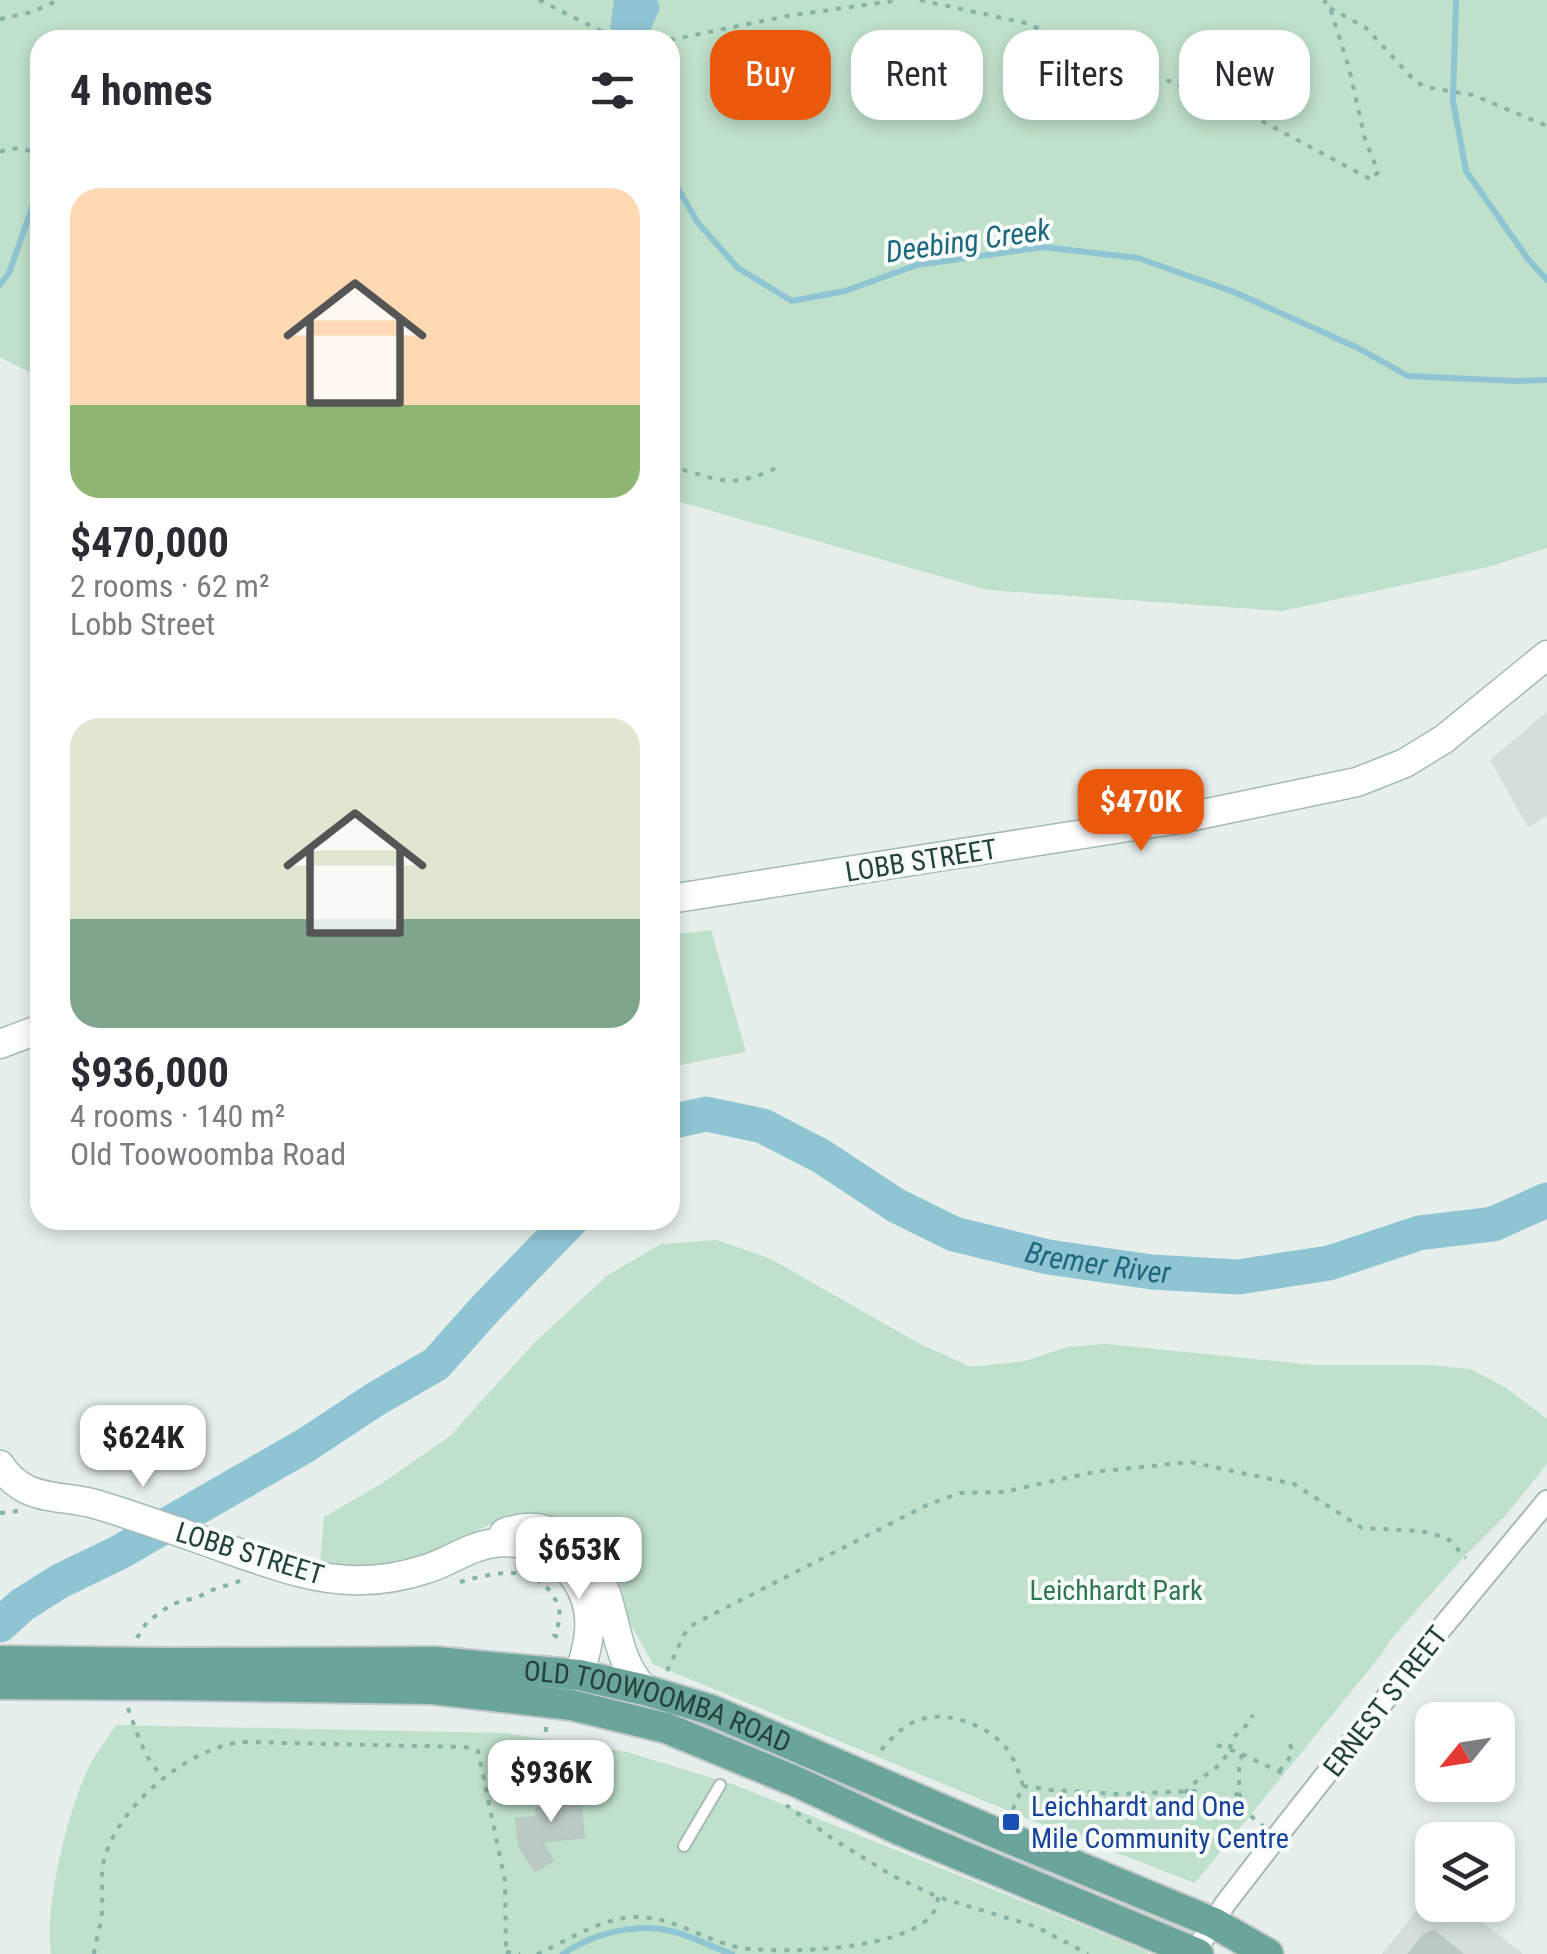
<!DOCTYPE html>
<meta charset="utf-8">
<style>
body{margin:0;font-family:"Roboto Condensed",sans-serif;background:#f7f7f7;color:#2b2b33;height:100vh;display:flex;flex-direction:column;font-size:38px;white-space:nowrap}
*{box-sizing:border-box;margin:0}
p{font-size:32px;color:#7c7c81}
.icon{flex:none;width:55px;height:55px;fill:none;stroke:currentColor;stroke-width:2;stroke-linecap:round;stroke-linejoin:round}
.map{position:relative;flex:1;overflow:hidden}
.drawer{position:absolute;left:30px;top:30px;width:650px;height:1200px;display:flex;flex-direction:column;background:#fff;border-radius:30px;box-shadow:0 5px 15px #0003}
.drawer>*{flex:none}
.banner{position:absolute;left:710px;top:30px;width:685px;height:90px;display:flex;gap:20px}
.needle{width:65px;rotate:240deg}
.buttons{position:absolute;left:1415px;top:1702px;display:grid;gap:20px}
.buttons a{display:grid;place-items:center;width:100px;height:100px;border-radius:20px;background:#fff;box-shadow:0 5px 15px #0003;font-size:50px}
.price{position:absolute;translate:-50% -85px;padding:0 22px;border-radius:20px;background:#fff;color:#222;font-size:32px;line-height:65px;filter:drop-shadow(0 2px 5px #0008)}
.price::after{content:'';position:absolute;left:50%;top:60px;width:30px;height:22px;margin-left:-15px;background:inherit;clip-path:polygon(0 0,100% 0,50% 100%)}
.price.selected{background:#ea580c;color:#fff}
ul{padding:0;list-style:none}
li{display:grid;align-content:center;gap:20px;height:530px;padding:0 40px}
li span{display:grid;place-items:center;height:310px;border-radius:30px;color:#555}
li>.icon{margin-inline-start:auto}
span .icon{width:180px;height:180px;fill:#fffc;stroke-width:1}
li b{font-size:42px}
h2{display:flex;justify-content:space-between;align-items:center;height:120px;padding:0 40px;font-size:42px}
.pill{padding:0 35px;border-radius:30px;background:#fff;box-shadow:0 5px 15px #0003;font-size:35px;line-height:90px}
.pill.selected{background:#ea580c;color:#fff}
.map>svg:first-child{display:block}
.built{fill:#d4dfdb}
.green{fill:#bfe0ca}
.water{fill:#8fc4d3}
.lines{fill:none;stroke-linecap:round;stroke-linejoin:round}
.stream{stroke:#8fc4d3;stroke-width:6}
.river{stroke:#8fc4d3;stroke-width:35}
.building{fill:#bbcac5;stroke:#b8c9c3;stroke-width:2.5}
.lane-casing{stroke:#a8b8b4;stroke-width:14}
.street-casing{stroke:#a8b8b4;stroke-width:24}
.secondary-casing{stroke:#a4bbb4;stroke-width:31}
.primary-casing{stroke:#c2cac8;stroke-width:34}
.path{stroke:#86b3a8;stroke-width:4;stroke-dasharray:5 8;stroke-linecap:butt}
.lane{stroke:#fff;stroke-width:10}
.street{stroke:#fff;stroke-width:20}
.secondary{stroke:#fff;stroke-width:28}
.primary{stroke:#6ba49a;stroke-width:30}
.primary-bridge-casing{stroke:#c2cac8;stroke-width:34;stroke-linecap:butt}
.primary-bridge{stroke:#6ba49a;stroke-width:30}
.transit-dot{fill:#1a4fb4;stroke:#f7fbf9;stroke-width:4}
.labels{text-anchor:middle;stroke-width:8;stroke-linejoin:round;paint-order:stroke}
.street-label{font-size:28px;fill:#24423c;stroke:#f7fbf9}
.park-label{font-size:28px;fill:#2e7950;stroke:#f7fbf9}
.transit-label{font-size:28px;fill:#164399;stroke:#f7fbf9;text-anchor:start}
.water-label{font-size:30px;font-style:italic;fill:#1d687f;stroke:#f7fbf9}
</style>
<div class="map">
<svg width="1547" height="1954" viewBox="0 0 1547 1954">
<rect width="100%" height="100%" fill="#e6efec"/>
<path class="built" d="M1547,712V816L1528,828L1490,760Z
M1432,1891V1905H1461L1523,1954H1382Z"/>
<path class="green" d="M0,0H1547V548L1492,566L1282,611L988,590L670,499V40H40V378L0,357Z
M711,930L746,1052L670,1067V935Z
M717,1240L771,1259L920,1344L971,1367L1025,1361L1067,1347L1106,1344L1314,1365H1429L1470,1369L1505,1387L1547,1419V1464L1507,1514L1460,1561L1392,1638L1381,1655L1195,1883L1026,1818L653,1664L628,1620L618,1571L592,1539L553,1521L526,1516L500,1520L409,1561L361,1567L320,1563L324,1517L381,1484L450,1436L534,1343L608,1275L661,1244Z
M116,1725L505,1733L627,1752L735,1785L1148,1952V1954H51C44,1908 67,1814 87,1771C94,1755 107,1740 116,1725Z"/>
<path class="water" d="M614,0H657L660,8L648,36L610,29Z"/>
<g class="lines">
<path class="stream" d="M1456,0L1453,101L1466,171L1528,259L1547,280
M601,40L602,39
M670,175L698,223L738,268L792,301L845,291L917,265L1043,247L1138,258L1234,292L1358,348L1408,376L1517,381L1547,380
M0,285L9,273L40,185
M563,1954C592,1934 636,1922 671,1931C692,1936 712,1947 732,1954"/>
<g class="river">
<path id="s1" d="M670,1122L706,1114L763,1126L821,1156L897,1206L954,1234L1048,1257L1152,1272L1238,1277L1329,1263L1419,1233L1493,1224L1547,1200"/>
<path d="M0,1625L22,1605L60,1581L118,1553L306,1445L374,1400L436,1364L486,1308L571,1220"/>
</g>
</g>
<path class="building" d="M578,1783L584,1837L542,1842L553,1860L535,1871L519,1845L516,1819L537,1817L536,1809L554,1806L552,1787Z
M1434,1931L1462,1954H1409L1424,1935Z"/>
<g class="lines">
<defs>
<path id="lane" d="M684,1846L720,1785"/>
<path id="street" d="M1194,1954L1225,1904L1276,1838L1435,1636L1547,1501"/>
<path id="secondary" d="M670,899L1179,819L1357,782L1405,763L1444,739L1547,655
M0,1044L40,1029
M0,1465C7,1476 16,1484 28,1490C48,1499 74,1498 95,1504C142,1518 187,1535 233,1551C272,1564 309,1579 351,1580C376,1581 402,1577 426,1569C443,1564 458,1554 475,1548C509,1535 549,1545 572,1574C597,1606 591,1639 579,1675
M504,1533C522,1526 540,1525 558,1535C628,1573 600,1645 645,1690"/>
<g id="primary">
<path id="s2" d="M168,1663L436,1662L579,1675L645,1690L711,1710L994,1832L1214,1923L1268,1954"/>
<path d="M168,1685L432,1689L571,1705L666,1728L797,1782L900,1830L1198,1954"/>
</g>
</defs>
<use href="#lane" class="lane-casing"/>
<use href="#street" class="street-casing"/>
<use href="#secondary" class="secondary-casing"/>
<use href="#primary" class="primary-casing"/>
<path class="path" d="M539,0L613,37L625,40
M920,0L1025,23L1243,111L1372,180L1378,172L1365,139L1349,68L1330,8L1324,0
M1330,8L1366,28L1414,80L1425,87L1473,95L1547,126
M0,19L32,12L59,0
M670,40L787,16L900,0
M0,152C14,146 26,149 40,154
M670,466C719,480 732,490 780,466
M0,1513L18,1511
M460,1582C493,1573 533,1562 554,1597C562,1611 561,1621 554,1635L559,1638
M137,1638L147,1622L172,1604L198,1597L212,1590L243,1580
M667,1671L685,1633L694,1624L927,1505L960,1493L1003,1492L1094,1472L1190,1462L1294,1484L1362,1528L1421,1531L1447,1538L1466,1558
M128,1708C137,1733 144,1759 164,1778
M546,1727L545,1764L552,1787
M1217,1745L1229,1749L1235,1736L1250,1722L1253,1715
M881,1750C892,1738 903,1725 919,1720C948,1710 988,1725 1007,1749C1015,1760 1019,1773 1023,1786L1012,1811
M1242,1754L1286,1775
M1279,1771C1288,1761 1297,1752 1287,1740
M1023,1786L1051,1790L1118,1794L1198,1791L1245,1811L1263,1826
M1239,1793L1245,1811
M786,1805L833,1839L893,1876L938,1897L1037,1927L1088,1954
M1177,1818C1182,1772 1218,1781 1229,1749L1242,1754L1239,1764V1793L1224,1801
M506,1952L520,1954
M94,1954C96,1938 102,1923 102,1908C103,1892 100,1876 104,1860C118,1806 187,1748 242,1742L465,1747L478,1751L505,1881L506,1954
M537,1954C569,1940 602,1917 638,1917C675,1917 706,1942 742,1948C785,1954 896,1950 929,1918C935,1912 937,1905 938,1897"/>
<use href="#lane" class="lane"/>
<use href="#street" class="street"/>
<use href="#secondary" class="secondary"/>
<use href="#primary" class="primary"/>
<defs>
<path id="primary-bridge" d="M0,1661L168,1663
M0,1684L168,1685"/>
</defs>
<use href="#primary-bridge" class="primary-bridge-casing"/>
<use href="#primary-bridge" class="primary-bridge"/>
</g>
<rect class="transit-dot" x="1001" y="1812" width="20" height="20" rx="5"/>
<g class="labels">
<g class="street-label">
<text transform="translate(921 860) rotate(-9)" y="10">LOBB STREET</text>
<text transform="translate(250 1553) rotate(17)" y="10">LOBB STREET</text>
<text transform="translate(1385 1701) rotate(-52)" y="10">ERNEST STREET</text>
<text dy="10" stroke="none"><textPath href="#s2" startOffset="495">OLD TOOWOOMBA ROAD</textPath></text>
</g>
<g class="park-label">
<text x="1116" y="1600">Leichhardt Park</text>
</g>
<g class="transit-label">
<text x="1031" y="1816">Leichhardt and One<tspan x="1031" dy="32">Mile Community Centre</tspan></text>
</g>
<g class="water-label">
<text transform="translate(968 241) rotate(-8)" y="10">Deebing Creek</text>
<text dy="10" stroke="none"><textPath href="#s1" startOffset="462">Bremer River</textPath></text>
</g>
</g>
</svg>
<div class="buttons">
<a><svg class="needle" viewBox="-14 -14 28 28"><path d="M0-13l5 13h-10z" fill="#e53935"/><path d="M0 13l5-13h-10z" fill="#7c7c81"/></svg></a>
<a><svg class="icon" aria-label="layers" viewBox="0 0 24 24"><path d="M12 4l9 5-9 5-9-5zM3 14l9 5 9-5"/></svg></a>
</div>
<b class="price selected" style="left:1141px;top:854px">$470K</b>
<b class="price" style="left:143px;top:1490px">$624K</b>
<b class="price" style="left:579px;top:1602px">$653K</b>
<b class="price" style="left:551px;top:1825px">$936K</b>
<div class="banner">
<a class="pill selected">Buy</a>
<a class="pill">Rent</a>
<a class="pill">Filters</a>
<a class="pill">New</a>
</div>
<section class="drawer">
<h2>4 homes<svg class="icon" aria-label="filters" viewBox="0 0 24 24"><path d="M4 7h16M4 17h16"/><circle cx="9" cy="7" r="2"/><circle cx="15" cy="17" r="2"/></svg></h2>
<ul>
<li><span style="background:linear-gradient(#ffd9b3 70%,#8fb573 0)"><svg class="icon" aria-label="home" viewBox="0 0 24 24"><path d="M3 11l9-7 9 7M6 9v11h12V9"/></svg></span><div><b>$470,000</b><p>2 rooms · 62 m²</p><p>Lobb Street</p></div></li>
<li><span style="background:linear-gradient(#dfe7d0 65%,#7fa58c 0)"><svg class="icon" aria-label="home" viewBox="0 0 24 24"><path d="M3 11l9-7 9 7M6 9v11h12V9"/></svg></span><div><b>$936,000</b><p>4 rooms · 140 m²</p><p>Old Toowoomba Road</p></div></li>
</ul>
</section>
</div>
